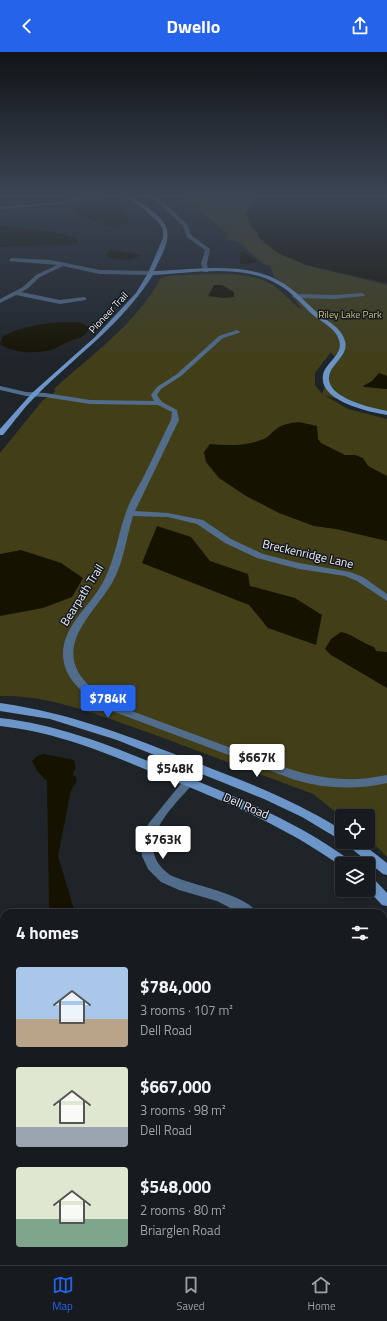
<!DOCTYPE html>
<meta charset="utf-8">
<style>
body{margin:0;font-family:"Titillium Web",sans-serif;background:#202428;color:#f1f3f6;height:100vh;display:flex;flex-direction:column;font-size:15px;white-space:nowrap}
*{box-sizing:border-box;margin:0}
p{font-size:13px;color:#9ea1a4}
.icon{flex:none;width:22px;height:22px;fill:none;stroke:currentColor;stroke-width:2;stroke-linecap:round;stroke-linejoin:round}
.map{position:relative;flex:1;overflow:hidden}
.details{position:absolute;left:0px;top:857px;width:387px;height:356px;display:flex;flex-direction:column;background:#171b1f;border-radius:12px 12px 0 0;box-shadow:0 2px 6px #0003,0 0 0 1px #36393d}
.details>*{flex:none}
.controls{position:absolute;left:335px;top:757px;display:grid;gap:8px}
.controls a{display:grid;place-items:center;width:40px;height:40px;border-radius:4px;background:#171b1f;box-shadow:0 2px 6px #0003,0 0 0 1px #36393d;font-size:20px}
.price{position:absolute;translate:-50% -34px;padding:0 9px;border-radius:4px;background:#fff;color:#222;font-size:13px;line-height:26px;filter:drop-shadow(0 1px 2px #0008)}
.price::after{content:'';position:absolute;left:50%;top:24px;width:12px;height:9px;margin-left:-6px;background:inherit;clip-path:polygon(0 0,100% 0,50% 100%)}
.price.on{background:#2563eb;color:#fff}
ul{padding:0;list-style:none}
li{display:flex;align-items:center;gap:12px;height:100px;padding:0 16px}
li span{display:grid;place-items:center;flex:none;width:112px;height:80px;border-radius:4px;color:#555}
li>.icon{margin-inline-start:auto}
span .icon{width:48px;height:48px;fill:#fffc;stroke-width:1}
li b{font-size:17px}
h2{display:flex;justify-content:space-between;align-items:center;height:48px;padding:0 16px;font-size:17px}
header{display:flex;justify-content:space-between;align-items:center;height:52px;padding:0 16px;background:#2563eb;color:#fff;font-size:18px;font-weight:700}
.tab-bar{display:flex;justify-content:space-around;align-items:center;height:56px;border-top:1px solid #36393d;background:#171b1f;font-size:11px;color:#9ea1a4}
.tab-bar a{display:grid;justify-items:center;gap:2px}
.tab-bar .on{color:#2563eb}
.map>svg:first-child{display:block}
.green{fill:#423f18;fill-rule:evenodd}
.water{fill:#151200}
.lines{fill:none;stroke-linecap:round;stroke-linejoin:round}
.street{fill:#526d8c;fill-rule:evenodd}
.secondary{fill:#6c96c9;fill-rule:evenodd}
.labels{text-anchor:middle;stroke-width:3;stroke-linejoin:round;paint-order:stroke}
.far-street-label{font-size:10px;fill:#eceff3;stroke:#161a20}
.far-park-label{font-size:10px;fill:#c9c374;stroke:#161a20}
.street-label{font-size:12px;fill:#eceff3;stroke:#161a20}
</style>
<header><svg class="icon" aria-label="back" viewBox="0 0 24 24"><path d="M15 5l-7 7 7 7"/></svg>Dwello<svg class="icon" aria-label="share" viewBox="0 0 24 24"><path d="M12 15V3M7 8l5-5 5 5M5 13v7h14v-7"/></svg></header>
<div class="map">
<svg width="387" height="1213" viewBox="0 0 387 1213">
<rect width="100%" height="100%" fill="#1f2429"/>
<path class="green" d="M182,143H255L251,152L253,155L247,159L250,171L306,213L387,233V360H380L324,343L348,357L387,367V805L368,786V764L342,765L313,742C259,722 204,701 150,681C104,665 49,642 0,644V401L43,348L55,340L54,337C90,304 137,271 161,226L168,224C198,223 247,216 274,234C284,241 292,251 302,258L282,230L274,225L270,213H265L238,190L225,187L226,184L229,183ZM331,300L336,307L322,342L315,333V321Z"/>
<path class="water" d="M255,143H387V231L306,213L278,201L259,186L257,180L251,175L246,160L253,155L251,152Z
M98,148C109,149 122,155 129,164C126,188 85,164 75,161L74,158L83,152Z
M0,174C24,177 59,177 79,189V192L72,193L0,195Z
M115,198L142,203C133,209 116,209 106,204L109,199Z
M243,200L256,208L257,211L240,212L241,201Z
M214,233H222L234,240V245L224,246L208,244Z
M70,270H79L89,275C87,286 76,286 68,290C63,292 58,295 54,297C37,302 14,302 0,292L3,284C24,274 47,270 70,270Z
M379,321L387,324V337L364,335L363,334L372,329Z
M299,370L317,374L318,387L321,391L345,403H355L363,406L368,414L387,424V489L336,477L314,474L279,461L246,444L219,426L206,410L204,400L210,392C229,394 248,394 266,386C269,384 272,380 275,378C282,372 290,371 299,370Z
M157,474L191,485L210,509L248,522L250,534L295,546L322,563L316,593L268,576L249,553L142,511Z
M21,498L61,511L83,526L72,545L43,556L0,564V502Z
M341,580C354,583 362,591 374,595L376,599L387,600V636L331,603L325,597L331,587Z
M44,702L74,708L76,717L73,720V723L76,725L77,729L71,738L58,804L75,861H51L49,853L47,729L38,720L32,709L37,704Z
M134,1209H317L319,1213H135Z"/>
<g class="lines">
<path class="street" d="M98,143H109L58,152L0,157V155L58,150Z
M146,143H151L162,149L187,172L191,183L210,197L207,212L208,220H204L201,212L205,198L187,185L183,174L158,151Z
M11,206L51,208L100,218L151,219L154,221L151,223L100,222L63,214L40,225L27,237L21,240L60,248L84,245L86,246V248L60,252L16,243L0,251V247L23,235L36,223L57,213L9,209Z
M362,241L365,243L364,244L334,247L295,246L292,244L295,242L334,243Z
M237,278L240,280L239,281L223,286L181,324L161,337L157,343L162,350L177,358L179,368L135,459L168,461L203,468L231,487L263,502L299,511L350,520L363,525L387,542V549L357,529L345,524L299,517L257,506L225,491L197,472L168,465L133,464C126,486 124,510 112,531C103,546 91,559 82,574C56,617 93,642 129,658C163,671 197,683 231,696C287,716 326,736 387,723V731C356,738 326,737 295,728L112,659C91,648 63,630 63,602C63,576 86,557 99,537C114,514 117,486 126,460C130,449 136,438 142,428C152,408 161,388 171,368L172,360L158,353L90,352L45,345L26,344L0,338V334L26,340L45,341L90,348L154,349L151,343L157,335L177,322L219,284Z
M200,712L204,713L206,716L204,719C182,748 125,790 170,823C190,833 247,842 257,861H240L217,849L179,838L161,830L148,817L142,804L140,788L149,771L196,713Z
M383,1021L387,1022V1040L383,1039Z"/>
<path class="secondary" d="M119,143C133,143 165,164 167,178C170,191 159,208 154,219C195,218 246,208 283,231C296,239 306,251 318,261C327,269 342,276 345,289C349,302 334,310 330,321C321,345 371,356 387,359V363C369,360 318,349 323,323C325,310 344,303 339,288C336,277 322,270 313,263C302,253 292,240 279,233C243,211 193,221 153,223C122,272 77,303 37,343C24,355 14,370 3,383H0V377L32,341L95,285L136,241L148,221L163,186V177L158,170L140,154Z
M0,651C71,661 131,685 197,711C247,730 296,749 342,778V789L302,765L264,747L117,688L50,667L0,659Z
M0,666C62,673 116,696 173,719C236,745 296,769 351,809L353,812H342V815C288,776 229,751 167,726C110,703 62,681 0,674Z
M345,790H360L387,811V823L383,822L347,793Z
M368,825L373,826L387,841V854L382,853L368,838Z"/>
</g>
<linearGradient id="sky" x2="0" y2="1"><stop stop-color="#111417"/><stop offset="0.46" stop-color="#3c4554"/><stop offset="1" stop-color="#3c4554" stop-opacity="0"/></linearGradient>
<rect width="387" height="313" fill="url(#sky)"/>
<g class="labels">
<g class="far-street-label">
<text transform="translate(108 260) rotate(-47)" y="4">Pioneer Trail</text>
</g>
<g class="far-park-label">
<text x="350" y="266">Riley Lake Park</text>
</g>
<g class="street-label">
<text transform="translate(308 502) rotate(13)" y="4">Breckenridge Lane</text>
<text transform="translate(82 543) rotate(-58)" y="4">Bearpath Trail</text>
<text transform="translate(246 754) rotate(23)" y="4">Dell Road</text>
</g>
</g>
</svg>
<div class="controls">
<a><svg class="icon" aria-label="locate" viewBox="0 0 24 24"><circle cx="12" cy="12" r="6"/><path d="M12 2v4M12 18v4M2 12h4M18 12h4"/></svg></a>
<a><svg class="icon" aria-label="layers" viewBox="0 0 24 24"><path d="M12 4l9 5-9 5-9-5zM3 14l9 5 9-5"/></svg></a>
</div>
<b class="price on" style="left:108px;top:667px">$784K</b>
<b class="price" style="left:257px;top:726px">$667K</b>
<b class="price" style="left:175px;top:737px">$548K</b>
<b class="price" style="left:163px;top:808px">$763K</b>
<section class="details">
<h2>4 homes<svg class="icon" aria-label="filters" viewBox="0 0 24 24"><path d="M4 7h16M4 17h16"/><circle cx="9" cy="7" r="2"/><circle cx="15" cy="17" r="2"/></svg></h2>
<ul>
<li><span style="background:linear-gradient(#a9c7e8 65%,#b9a48a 0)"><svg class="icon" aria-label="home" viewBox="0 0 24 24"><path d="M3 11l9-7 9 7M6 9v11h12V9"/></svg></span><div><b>$784,000</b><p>3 rooms · 107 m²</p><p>Dell Road</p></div></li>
<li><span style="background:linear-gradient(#dfe7d0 75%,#9aa5b1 0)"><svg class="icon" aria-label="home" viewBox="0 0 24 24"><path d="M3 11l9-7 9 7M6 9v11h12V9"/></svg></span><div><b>$667,000</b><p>3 rooms · 98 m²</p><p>Dell Road</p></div></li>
<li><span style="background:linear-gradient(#dfe7d0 65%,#7fa58c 0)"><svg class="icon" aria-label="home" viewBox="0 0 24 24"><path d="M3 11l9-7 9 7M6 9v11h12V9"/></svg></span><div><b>$548,000</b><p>2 rooms · 80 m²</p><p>Briarglen Road</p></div></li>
</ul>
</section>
</div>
<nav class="tab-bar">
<a class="on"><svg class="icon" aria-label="map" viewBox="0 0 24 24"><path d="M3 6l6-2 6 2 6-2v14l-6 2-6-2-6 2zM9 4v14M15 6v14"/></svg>Map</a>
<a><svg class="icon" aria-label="saved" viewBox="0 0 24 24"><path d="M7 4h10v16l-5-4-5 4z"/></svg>Saved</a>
<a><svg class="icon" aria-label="home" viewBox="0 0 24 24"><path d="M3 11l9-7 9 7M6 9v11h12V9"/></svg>Home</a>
</nav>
